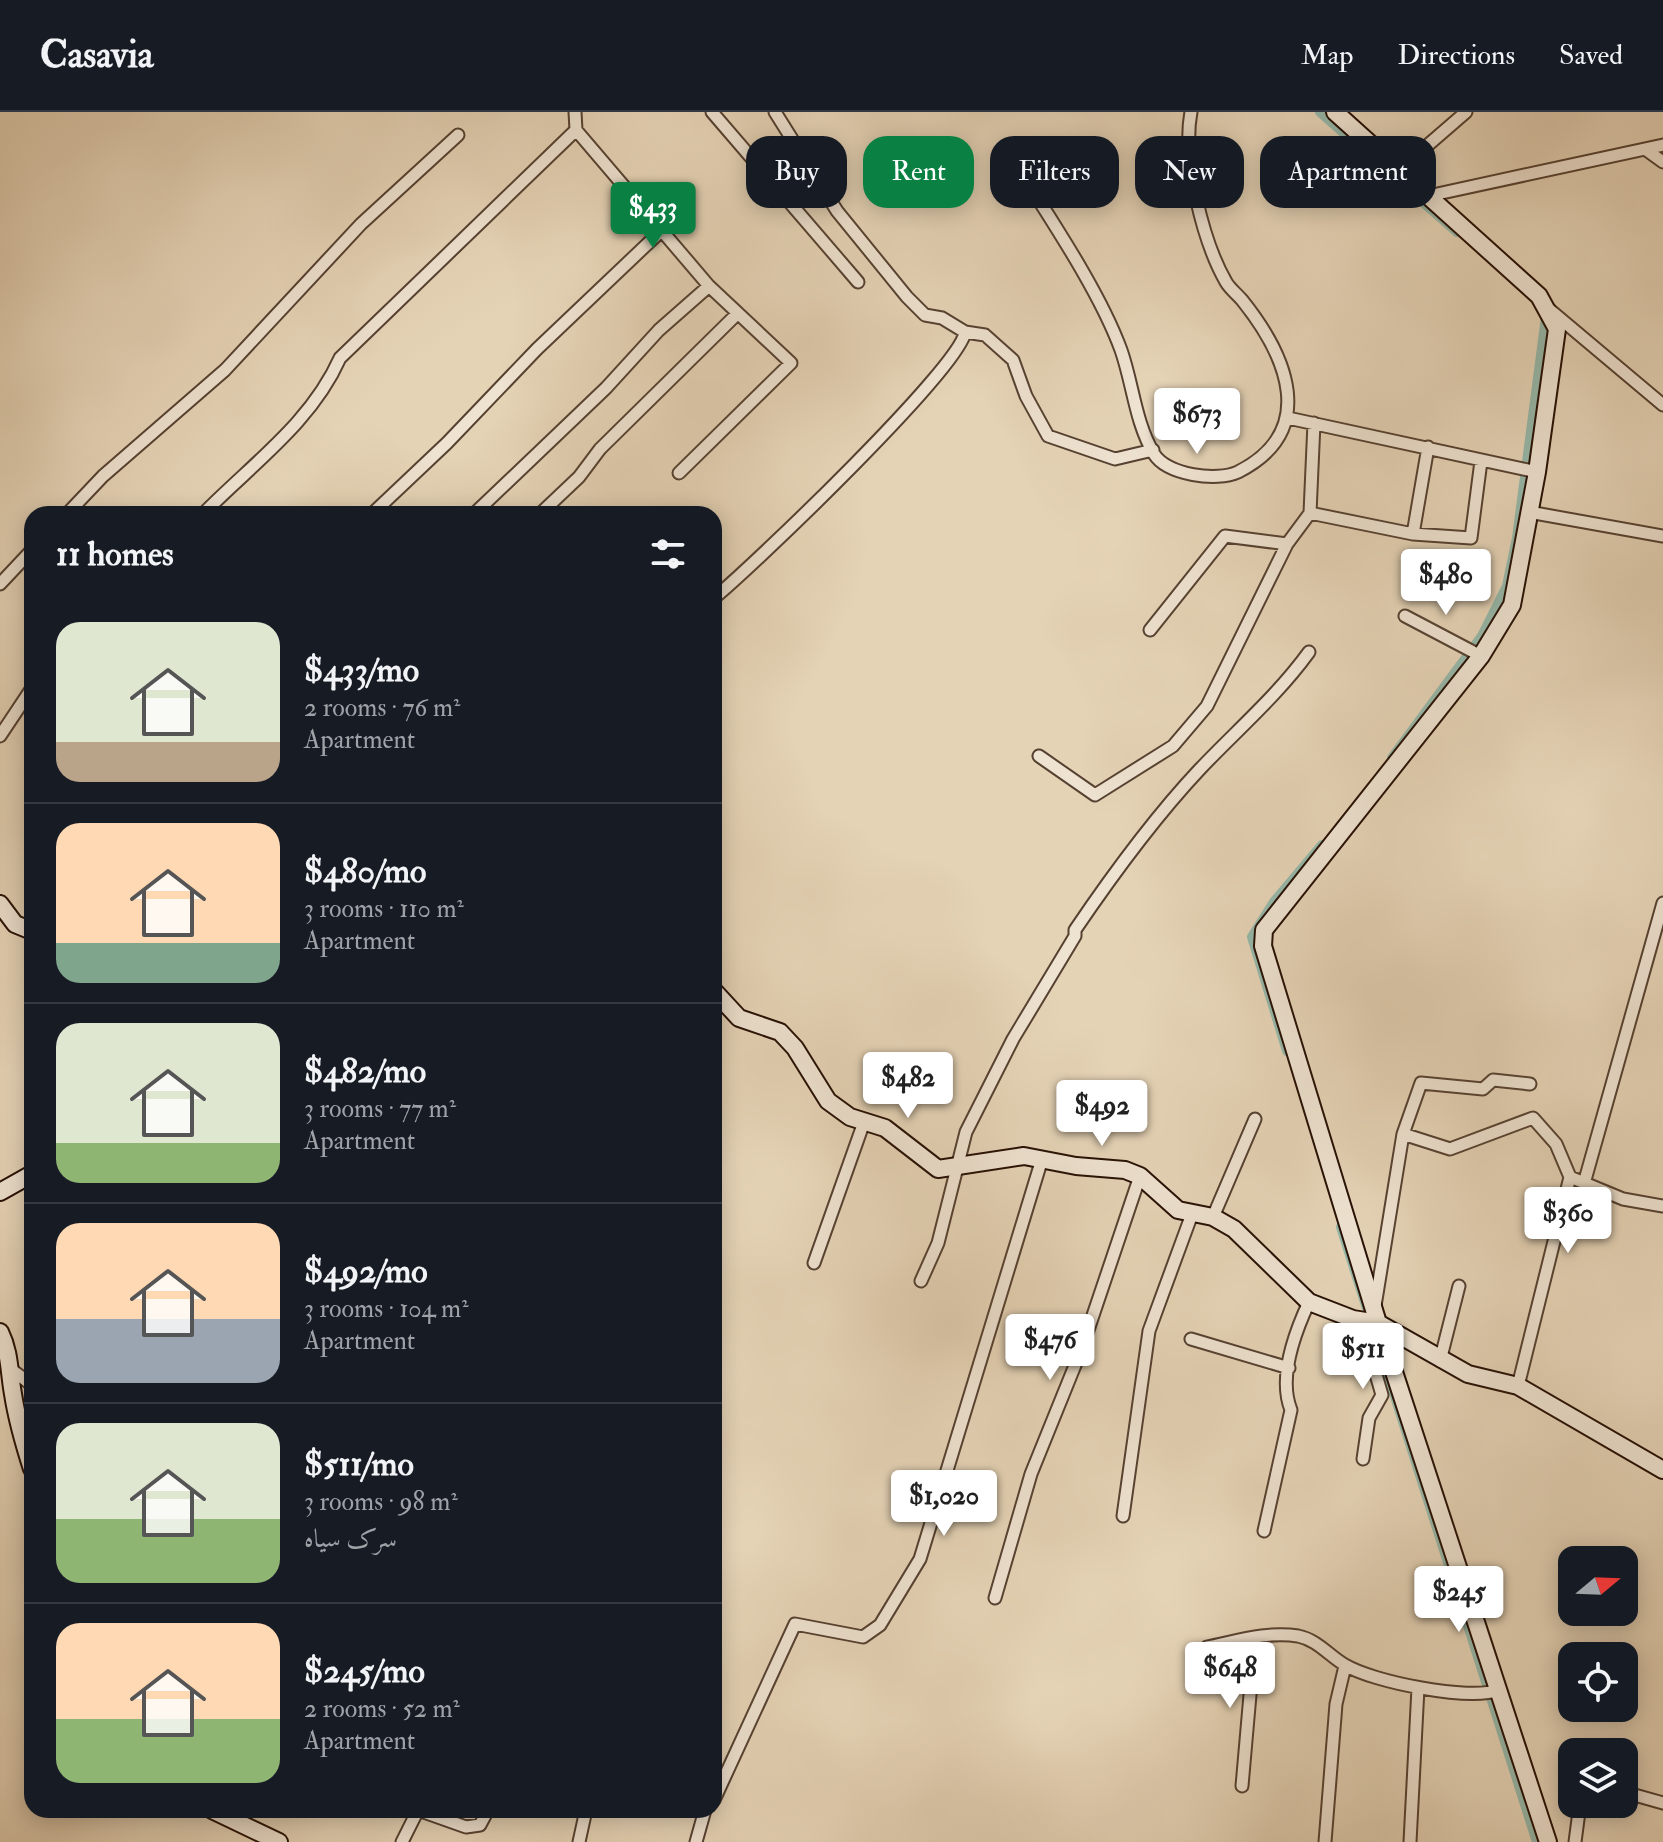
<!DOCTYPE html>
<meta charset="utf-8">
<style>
body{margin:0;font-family:"IM FELL Double Pica",Amiri,serif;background:#20242c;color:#f1f3f6;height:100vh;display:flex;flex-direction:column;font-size:30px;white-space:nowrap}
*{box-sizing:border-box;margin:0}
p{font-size:26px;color:#9ea1a6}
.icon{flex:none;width:44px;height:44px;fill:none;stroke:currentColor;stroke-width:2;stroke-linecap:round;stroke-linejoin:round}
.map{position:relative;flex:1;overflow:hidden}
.details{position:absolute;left:24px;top:394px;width:698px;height:1312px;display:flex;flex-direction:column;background:#171b24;border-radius:24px;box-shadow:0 4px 20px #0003}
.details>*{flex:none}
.top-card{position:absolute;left:746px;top:24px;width:760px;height:72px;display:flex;gap:16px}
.needle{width:52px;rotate:71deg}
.fabs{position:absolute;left:1558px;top:1434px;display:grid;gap:16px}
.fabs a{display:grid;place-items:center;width:80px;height:80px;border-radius:16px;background:#171b24;box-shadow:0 4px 20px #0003;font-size:40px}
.price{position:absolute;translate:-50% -68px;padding:0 18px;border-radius:8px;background:#fff;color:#222;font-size:26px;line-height:52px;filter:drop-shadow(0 2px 4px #0008)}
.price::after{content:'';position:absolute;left:50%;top:48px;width:24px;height:18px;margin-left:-12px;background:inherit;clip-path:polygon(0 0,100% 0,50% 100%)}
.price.active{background:#0b8043;color:#fff}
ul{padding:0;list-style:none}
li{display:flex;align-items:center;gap:24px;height:200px;padding:0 32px}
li+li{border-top:2px solid #363941}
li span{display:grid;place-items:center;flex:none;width:224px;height:160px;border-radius:24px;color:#555}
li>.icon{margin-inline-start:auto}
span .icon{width:96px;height:96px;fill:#fffc;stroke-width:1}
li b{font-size:34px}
h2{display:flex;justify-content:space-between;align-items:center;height:96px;padding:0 32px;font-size:34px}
.chip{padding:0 28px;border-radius:24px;background:#171b24;box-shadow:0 4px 20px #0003;font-size:28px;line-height:72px}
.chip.active{background:#0b8043;color:#fff}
header{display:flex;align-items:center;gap:48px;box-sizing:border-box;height:112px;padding:0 40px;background:#171b24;border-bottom:2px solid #363941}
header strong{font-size:38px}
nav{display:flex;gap:44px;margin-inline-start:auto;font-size:28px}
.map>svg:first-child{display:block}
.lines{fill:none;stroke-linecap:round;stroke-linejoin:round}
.canal{stroke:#96b8aa;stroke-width:10}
.street-casing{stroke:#564131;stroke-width:15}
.secondary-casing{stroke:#271005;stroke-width:20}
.street{stroke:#eee2d0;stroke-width:11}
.secondary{stroke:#eee2d0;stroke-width:16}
</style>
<header>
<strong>Casavia</strong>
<nav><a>Map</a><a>Directions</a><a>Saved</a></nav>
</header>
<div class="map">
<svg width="1663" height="1730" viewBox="0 0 1663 1730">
<rect width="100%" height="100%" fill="#e5d3b6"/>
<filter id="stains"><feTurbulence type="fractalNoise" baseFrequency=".0025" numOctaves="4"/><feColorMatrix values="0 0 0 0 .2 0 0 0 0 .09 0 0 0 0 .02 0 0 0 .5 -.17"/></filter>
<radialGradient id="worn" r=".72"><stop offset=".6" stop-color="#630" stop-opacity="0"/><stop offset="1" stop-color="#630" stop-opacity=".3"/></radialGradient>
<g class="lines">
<path class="canal" d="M1320,0L1457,120
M1392,646L1482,524L1507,474L1517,426L1546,205
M1287,939L1252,825L1274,790L1322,733
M1341,1115L1537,1730"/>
<defs>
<path id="street" d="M575,0L576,18L709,174L791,251L679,361
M712,0L858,170
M775,0L837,99L907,185L925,203L942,206L965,220L985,223L1013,248L1026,284L1048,324L1115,347L1153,338
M1645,37L1663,50
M1007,38C1043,96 1098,175 1121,238C1133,272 1135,310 1154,342C1167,363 1217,370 1238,360C1319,319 1287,244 1242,188C1237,182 1230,177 1226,170C1203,130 1182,46 1191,0
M1399,58L1466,0
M1428,84L1663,33
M1550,198L1663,293
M1288,306L1537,360
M1529,400L1663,424
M1310,401L1413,422L1471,426L1481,349
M67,402L103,364L225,258L361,112L458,23
M203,402C252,352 311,311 340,246L576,18
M372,402L447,331L537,237L660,120
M474,402L606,276L659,218L709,174
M540,402L579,365L600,337L738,201
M1413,422L1428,335
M0,472L32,438
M714,486C752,455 961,255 965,220
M1405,504L1481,544
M1150,518L1225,424L1287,432
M0,624L32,576
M1039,644L1095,683L1173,634L1207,594L1287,432L1310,401L1314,311
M1403,1022L1450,1037L1533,1006L1556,1032L1570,1065
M1585,1068L1663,791
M1213,1105L1255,1007
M814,1151L864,1010
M921,1169L938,1131L966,1020L1013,927L1075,824V818C1113,762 1153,707 1200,657C1237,618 1277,584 1309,540
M1375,1194L1403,1022L1421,971L1483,977L1493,968L1530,972
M1360,1208L1382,1283L1369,1306L1363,1347
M1191,1227L1289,1256
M1440,1249L1459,1174
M12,1258L32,1273
M1518,1274L1570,1065L1623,1087L1663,1094
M1123,1404L1149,1219L1192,1102
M1264,1419L1291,1298C1278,1266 1295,1220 1309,1190
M995,1486L1031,1362L1082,1236L1140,1064
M1207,1535C1237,1529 1268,1519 1298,1524C1318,1528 1329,1544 1345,1553C1373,1570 1469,1589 1499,1578
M1242,1674L1255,1526
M1624,1680L1663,1691
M714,1688L795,1512L863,1525L880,1513L920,1447L1042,1047
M402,1730L418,1698L466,1715L480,1713L488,1698
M579,1730L586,1698
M696,1730L705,1698
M1325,1730L1336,1592L1345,1554
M1410,1730L1418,1576
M1575,1730L1580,1692"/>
<path id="secondary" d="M1335,0L1539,184L1557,217L1537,360L1512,493L1481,544L1264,818L1263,834L1378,1211L1548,1730
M0,792L15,812L32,819
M714,879L739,906L780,920L795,936L828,989L850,1005L885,1016L938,1057L1024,1044L1076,1054L1125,1058L1140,1064L1178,1098L1213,1105L1234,1117L1309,1190L1353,1207L1378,1211L1468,1262L1518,1274L1663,1358
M0,1080L32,1062
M0,1220C10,1240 9,1260 13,1282C17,1308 24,1332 32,1357
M212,1698L279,1730"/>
</defs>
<use href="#street" class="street-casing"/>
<use href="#secondary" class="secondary-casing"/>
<use href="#street" class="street"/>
<use href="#secondary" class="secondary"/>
</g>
<rect width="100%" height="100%" filter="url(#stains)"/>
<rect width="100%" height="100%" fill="url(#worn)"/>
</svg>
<div class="fabs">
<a><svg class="needle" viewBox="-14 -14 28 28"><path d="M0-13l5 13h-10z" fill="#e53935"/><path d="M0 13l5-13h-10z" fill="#9ea1a6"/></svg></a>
<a><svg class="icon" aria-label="locate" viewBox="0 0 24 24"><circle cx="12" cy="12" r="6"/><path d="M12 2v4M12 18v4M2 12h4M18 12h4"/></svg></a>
<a><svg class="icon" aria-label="layers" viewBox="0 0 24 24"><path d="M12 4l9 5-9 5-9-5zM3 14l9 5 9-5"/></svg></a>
</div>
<b class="price active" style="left:653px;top:138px">$433</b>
<b class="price" style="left:1197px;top:344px">$673</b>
<b class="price" style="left:1446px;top:505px">$480</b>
<b class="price" style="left:908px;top:1008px">$482</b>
<b class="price" style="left:1102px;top:1036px">$492</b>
<b class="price" style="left:1568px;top:1143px">$360</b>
<b class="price" style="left:1050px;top:1270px">$476</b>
<b class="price" style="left:1363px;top:1279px">$511</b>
<b class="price" style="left:944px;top:1426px">$1,020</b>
<b class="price" style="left:1459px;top:1522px">$245</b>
<b class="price" style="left:1230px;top:1598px">$648</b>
<div class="top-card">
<a class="chip">Buy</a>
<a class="chip active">Rent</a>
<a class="chip">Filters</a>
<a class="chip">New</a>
<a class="chip">Apartment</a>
</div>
<section class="details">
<h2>11 homes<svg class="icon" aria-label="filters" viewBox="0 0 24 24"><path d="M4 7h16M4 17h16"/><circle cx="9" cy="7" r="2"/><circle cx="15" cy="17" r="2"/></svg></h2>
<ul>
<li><span style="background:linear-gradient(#dfe7d0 75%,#b9a48a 0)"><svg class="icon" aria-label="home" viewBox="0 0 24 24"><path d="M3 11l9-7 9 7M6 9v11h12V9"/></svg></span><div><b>$433/mo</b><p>2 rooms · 76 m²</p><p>Apartment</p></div></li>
<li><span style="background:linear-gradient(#ffd9b3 75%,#7fa58c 0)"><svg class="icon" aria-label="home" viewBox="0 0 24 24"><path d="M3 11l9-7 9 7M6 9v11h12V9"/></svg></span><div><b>$480/mo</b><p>3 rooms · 110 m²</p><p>Apartment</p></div></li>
<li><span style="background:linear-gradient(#dfe7d0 75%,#8fb573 0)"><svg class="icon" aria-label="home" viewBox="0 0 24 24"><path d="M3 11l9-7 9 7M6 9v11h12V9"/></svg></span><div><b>$482/mo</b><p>3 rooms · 77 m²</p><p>Apartment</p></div></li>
<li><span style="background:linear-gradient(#ffd9b3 60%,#9aa5b1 0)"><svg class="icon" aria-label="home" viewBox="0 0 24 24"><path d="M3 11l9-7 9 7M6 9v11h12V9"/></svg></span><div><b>$492/mo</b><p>3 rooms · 104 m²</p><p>Apartment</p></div></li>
<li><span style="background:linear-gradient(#dfe7d0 60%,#8fb573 0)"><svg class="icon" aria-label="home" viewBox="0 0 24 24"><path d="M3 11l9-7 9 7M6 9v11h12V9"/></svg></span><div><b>$511/mo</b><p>3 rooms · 98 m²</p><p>سرک سیاه</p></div></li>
<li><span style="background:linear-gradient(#ffd9b3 60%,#8fb573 0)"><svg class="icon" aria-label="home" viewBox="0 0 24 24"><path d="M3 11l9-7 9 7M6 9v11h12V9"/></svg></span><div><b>$245/mo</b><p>2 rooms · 52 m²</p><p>Apartment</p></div></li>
</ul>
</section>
</div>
